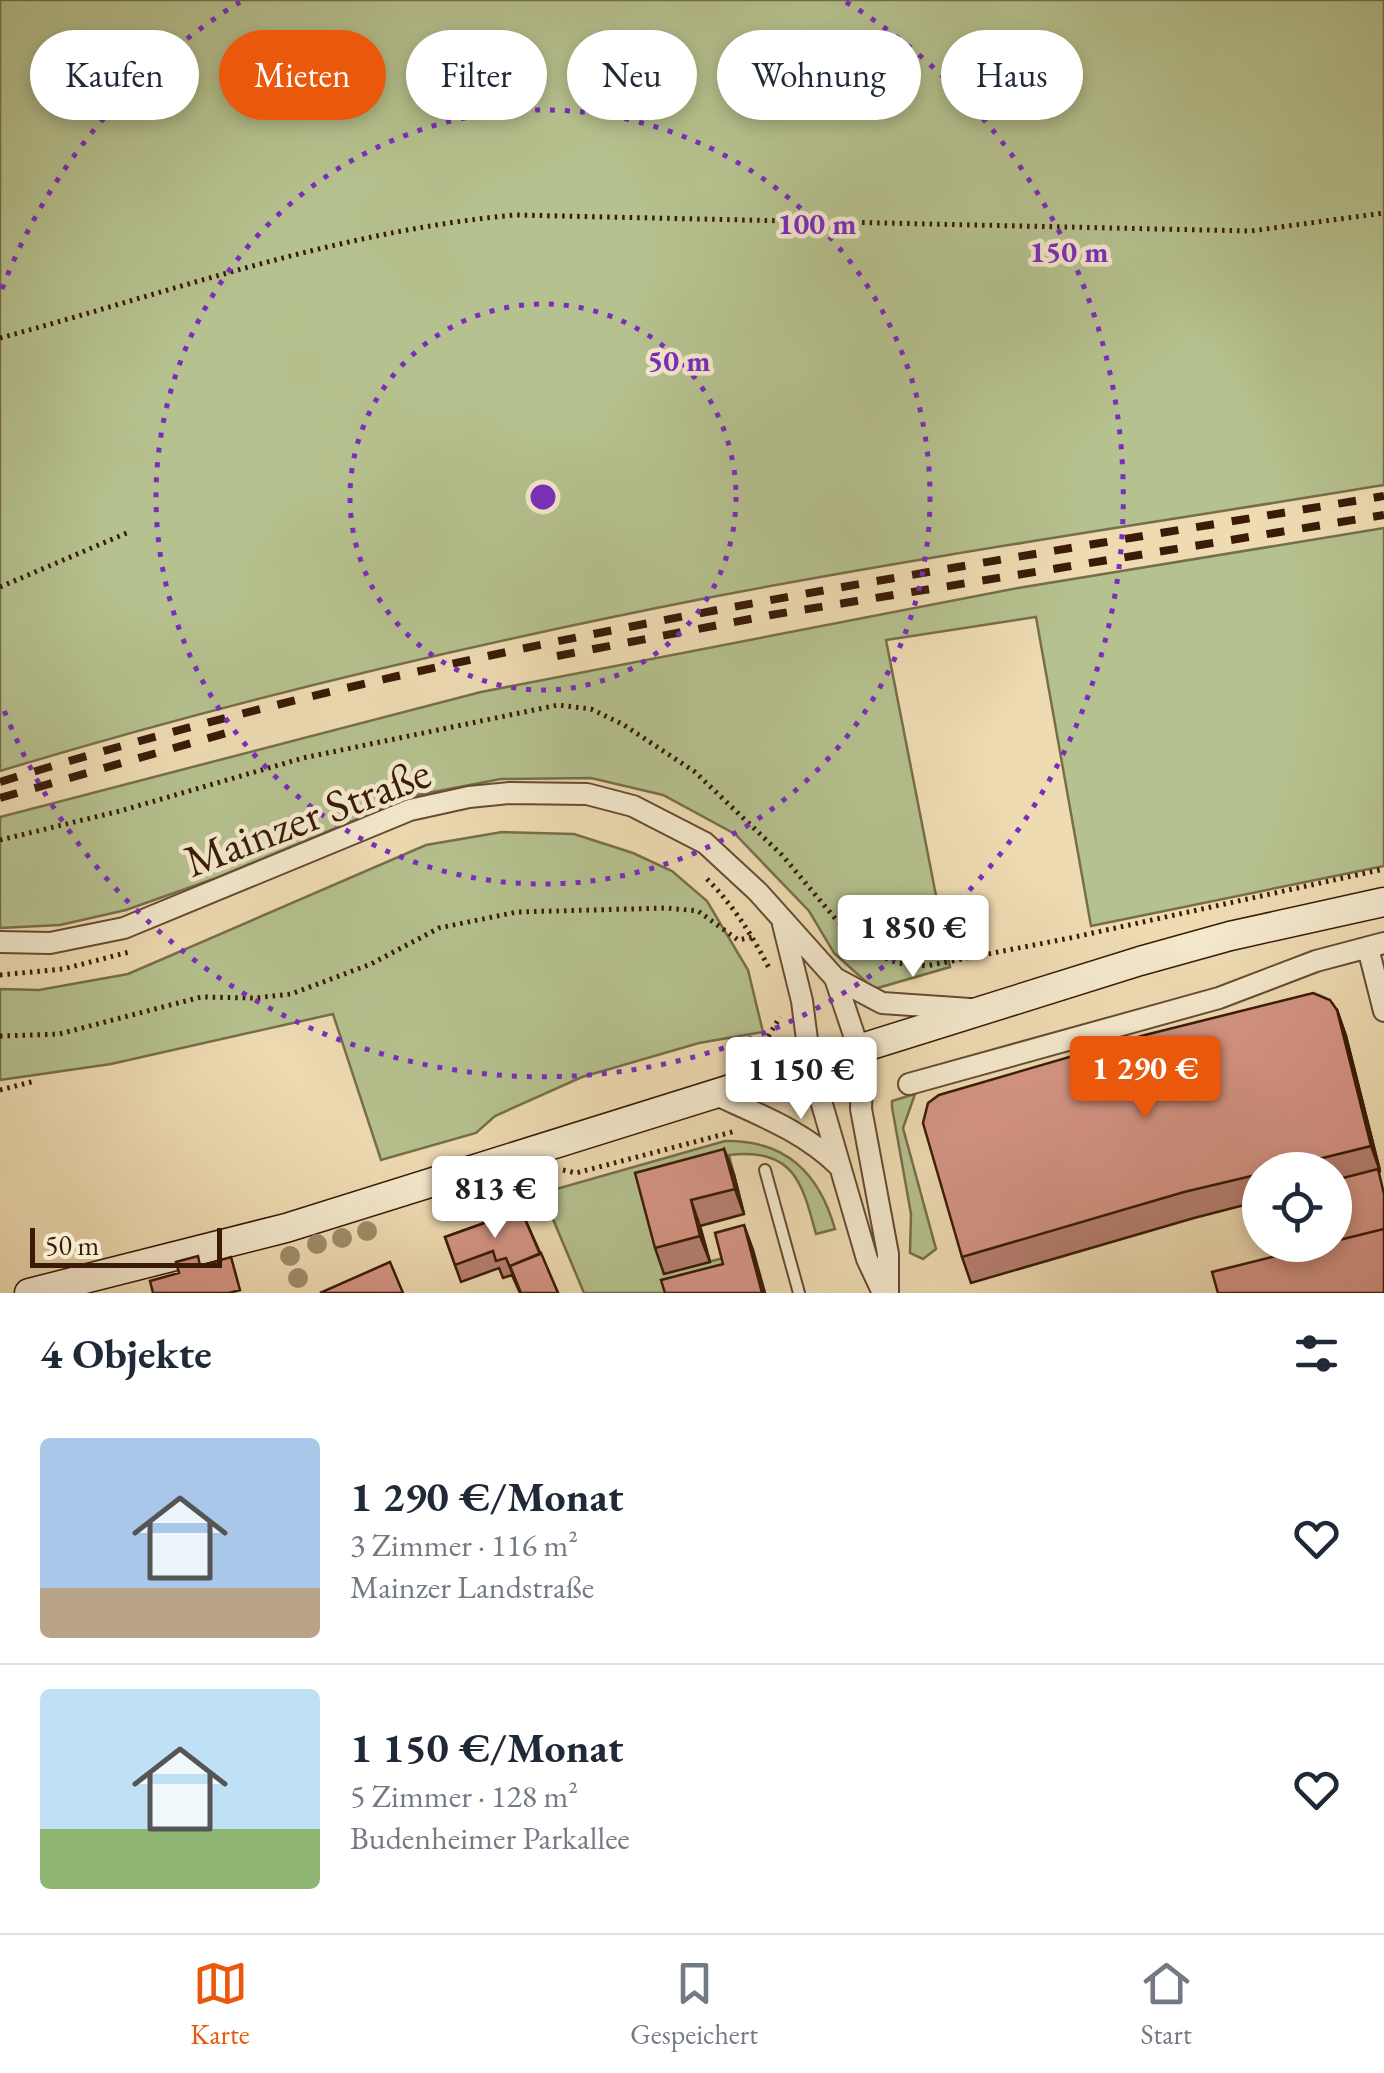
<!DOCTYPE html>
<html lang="de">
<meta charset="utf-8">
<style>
body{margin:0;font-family:"EB Garamond",serif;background:#f2f2f3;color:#1f2937;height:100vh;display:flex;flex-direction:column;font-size:38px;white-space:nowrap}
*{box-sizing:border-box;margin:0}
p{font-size:32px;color:#747a83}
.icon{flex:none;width:55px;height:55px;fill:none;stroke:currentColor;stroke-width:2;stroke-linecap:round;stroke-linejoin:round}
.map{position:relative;height:1293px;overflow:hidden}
.drawer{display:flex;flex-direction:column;background:#fff;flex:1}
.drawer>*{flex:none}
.guide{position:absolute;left:30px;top:30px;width:1325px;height:90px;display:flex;gap:20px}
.buttons{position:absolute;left:1242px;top:1152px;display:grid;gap:20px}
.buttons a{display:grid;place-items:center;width:110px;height:110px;border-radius:50%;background:#fff;box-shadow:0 5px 15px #0003;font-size:50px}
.scale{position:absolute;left:30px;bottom:25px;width:192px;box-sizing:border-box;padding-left:10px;border:5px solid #391b07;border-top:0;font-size:28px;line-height:35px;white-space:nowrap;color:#391b07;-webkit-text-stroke:8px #f4e8cd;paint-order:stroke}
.price{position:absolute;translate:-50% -85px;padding:0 22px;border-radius:10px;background:#fff;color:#222;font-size:32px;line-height:65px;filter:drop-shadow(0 2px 5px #0008)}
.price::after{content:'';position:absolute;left:50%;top:60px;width:30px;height:22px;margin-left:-15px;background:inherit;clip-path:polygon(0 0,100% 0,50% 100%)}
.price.active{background:#ea580c;color:#fff}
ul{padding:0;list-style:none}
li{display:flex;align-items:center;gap:30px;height:250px;padding:0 40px}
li+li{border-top:2px solid #e0e1e3}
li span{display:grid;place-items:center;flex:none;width:280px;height:200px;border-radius:10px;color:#555}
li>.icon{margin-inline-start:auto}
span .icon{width:120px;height:120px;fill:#fffc;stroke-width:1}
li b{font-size:42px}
h2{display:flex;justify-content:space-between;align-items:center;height:120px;padding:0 40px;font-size:42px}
.chip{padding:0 35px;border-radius:45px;background:#fff;box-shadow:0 5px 15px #0003;font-size:35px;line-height:90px}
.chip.active{background:#ea580c;color:#fff}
.menu{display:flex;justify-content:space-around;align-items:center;height:140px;border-top:2px solid #e0e1e3;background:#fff;font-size:28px;color:#747a83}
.menu a{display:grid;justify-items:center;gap:5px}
.menu .active{color:#ea580c}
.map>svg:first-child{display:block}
.green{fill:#b5c18e;stroke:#776e4a;stroke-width:2.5}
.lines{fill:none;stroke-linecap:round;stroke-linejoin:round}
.lane-casing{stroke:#664b32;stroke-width:14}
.street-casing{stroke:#664b32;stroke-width:24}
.secondary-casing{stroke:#391b07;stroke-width:31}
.path{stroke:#391b07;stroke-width:5;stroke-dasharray:2.5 5;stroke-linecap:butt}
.lane{stroke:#f4e8cd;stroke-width:10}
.street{stroke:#f4e8cd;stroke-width:20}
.secondary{stroke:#f4e8cd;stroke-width:28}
.rail{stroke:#391b07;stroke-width:8;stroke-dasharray:18 18;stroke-linecap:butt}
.tree{fill:#9f8d6a}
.wall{fill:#b78072;stroke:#391b07;stroke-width:2.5}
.shaded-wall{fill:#95685d;stroke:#391b07;stroke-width:2.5}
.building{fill:#d59585;stroke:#391b07;stroke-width:2.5}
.ring{fill:none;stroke:#7b2cbf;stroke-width:5;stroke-dasharray:5 10}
.labels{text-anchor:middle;stroke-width:9;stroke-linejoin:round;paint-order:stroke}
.street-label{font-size:45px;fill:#391b07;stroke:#f4e8cd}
.centre{fill:#7b2cbf;stroke:#f4e8cd;stroke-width:5}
.ring-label{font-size:30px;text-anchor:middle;font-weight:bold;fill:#7b2cbf;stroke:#f4e8cd;stroke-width:9;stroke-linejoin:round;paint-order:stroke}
</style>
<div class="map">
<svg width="1384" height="1293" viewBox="0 0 1384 1293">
<rect width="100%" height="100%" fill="#eedbb2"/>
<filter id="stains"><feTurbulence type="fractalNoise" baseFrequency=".002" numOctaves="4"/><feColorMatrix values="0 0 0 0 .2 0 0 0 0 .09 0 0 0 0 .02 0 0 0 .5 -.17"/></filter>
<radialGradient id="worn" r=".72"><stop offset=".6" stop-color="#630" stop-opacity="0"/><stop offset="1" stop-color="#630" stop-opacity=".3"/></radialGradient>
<path class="green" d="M0,0H1384V485C1160,522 935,554 712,597C472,644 234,700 0,771Z
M1384,528V866L1091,926L1036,617L886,640L950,967L874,989L834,953L809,911L735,834L663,795L591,778L501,779L412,796L219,877L126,910L60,925L0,928V817L481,692L1018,588Z
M502,832L574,834L633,853L672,871L707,901L748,970L763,1032L699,1043L582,1077L495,1116L476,1133L381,1160L333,1014L111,1064L0,1080V989L39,990L128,974L426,845Z
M915,1094L903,1128L936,1249L923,1259L910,1253L911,1214L892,1107V1101Z
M725,1141C786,1140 819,1173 835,1229L816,1234C802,1182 794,1148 729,1155L734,1175L645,1198L664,1273L724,1258L719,1293H584L542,1193Z"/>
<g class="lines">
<defs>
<path id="lane" d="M765,1170L799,1293"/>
<path id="street" d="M783,924L802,1001L810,1063L867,1259L883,1293
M0,942L50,943L124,928L410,810L469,797L510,793L587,794L633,806L705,843L758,892L835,978L858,1047L862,1078L861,1109L888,1254V1293
M1368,948L1384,1011
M835,978L882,1003L970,1009
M909,1084L1219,998L1316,961L1384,943
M712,1093C757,1114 802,1130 839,1166"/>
<path id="secondary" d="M29,1293L286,1228L1140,961L1230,936L1384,902"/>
</defs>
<use href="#lane" class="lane-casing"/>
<use href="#street" class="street-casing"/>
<use href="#secondary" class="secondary-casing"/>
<path class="path" d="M0,338C171,292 338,231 515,215L1251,231L1384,213
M0,587L129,532
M0,840L120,811L303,758L558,705L591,709L624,725L695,772L782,855L834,917L856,939L877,955L898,963L926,966L1070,938L1384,869
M707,879C733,905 752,935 769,968
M0,975L63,969L129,952
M0,1036L59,1034L201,997L255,998L291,994L371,964L439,928L517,912L667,908L698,911L738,940L753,937
M771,1051L768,1037L780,1017
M0,1090L35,1081
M563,1170L576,1173L736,1131"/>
<use href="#lane" class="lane"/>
<use href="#street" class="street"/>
<use href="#secondary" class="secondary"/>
<path class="rail" d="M557,656L771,615L1384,515
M0,782C451,642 919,574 1384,496
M0,798L240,729"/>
</g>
<g class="tree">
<circle cx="503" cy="1193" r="10"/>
<circle cx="479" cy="1200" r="10"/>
<circle cx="457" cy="1206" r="10"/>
<circle cx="367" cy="1231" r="10"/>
<circle cx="342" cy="1238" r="10"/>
<circle cx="317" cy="1244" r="10"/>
<circle cx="290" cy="1256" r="10"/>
<circle cx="298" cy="1278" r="10"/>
</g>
<path class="wall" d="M1337,1010L1346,1036L1380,1171L1335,1245V1170H1260V1201L1194,1218L971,1283L962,1257Z
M724,1149L734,1175L744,1214L700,1226L710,1262L664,1274L655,1248Z
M521,1210L558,1293H520L512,1275L503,1278L499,1268L461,1282L445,1237Z"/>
<path class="shaded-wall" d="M1337,1010L1346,1036L1380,1171L1371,1146Z
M724,1149L734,1175L744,1214L735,1189Z
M691,1200L700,1226L710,1262L700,1236Z
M744,1225L753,1250L765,1293H762Z"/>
<path class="building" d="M1313,993L1330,1000L1337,1010L1371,1146L1274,1170H1260V1174L1184,1192L962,1257L923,1123L928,1103L939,1095L1145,1035Z
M724,1149L735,1189L691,1200L700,1236L655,1248L635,1173Z
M1378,1169L1384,1194V1229L1335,1241V1180Z
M521,1210L540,1254L510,1266L513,1275L506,1258L496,1261L493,1251L455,1265L445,1237Z
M744,1225L762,1293H665L661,1280L723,1264L715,1233Z
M1384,1229V1293H1218L1212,1272L1320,1245H1335V1241Z
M1272,1245H1320L1275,1256Z
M541,1253L558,1293H521L510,1266Z
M198,1256L200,1266L231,1257L240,1290L229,1293H153L150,1281L179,1273L176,1262Z
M390,1262L403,1293H320Z"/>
<g class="ring">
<circle cx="543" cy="497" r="193"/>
<circle cx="543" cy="497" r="387"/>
<path d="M2 289A580 580 0 0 1 240 2M846 2A580 580 0 1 1 2 705"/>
</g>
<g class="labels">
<g class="street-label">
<text transform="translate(307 816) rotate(-21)" y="16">Mainzer Straße</text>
</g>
</g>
<circle cx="543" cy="497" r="15" class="centre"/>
<g class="ring-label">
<text x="817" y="234">100 m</text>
<text x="1069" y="262">150 m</text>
<text x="679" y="371">50 m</text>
</g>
<rect width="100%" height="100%" filter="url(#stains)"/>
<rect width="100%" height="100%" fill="url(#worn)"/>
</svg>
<div class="buttons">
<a><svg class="icon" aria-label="locate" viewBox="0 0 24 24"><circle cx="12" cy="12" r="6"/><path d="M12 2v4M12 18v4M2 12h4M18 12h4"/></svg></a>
</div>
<div class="scale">50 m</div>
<b class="price" style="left:913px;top:980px">1 850 €</b>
<b class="price active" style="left:1145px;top:1121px">1 290 €</b>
<b class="price" style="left:801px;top:1122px">1 150 €</b>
<b class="price" style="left:495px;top:1241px">813 €</b>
<div class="guide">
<a class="chip">Kaufen</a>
<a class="chip active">Mieten</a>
<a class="chip">Filter</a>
<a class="chip">Neu</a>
<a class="chip">Wohnung</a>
<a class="chip">Haus</a>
</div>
</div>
<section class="drawer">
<h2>4 Objekte<svg class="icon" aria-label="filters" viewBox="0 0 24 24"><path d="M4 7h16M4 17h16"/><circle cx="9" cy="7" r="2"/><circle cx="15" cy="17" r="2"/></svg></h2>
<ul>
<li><span style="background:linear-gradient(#a9c7e8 75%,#b9a48a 0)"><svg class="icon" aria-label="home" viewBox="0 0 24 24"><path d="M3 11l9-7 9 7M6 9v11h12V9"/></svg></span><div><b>1 290 €/Monat</b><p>3 Zimmer · 116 m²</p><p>Mainzer Landstraße</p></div><svg class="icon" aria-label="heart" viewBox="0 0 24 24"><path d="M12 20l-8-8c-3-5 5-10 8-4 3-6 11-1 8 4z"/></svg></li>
<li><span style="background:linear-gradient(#bfe0f5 70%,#8fb573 0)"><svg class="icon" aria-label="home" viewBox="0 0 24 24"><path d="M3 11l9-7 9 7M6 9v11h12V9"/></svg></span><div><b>1 150 €/Monat</b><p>5 Zimmer · 128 m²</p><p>Budenheimer Parkallee</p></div><svg class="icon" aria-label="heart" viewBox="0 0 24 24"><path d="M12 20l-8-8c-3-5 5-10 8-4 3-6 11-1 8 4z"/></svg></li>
</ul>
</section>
<nav class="menu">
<a class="active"><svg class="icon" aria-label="map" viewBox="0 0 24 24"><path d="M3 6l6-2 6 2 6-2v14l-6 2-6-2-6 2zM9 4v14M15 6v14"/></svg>Karte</a>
<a><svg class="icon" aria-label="saved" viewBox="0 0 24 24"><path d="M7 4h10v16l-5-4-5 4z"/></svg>Gespeichert</a>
<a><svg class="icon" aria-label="home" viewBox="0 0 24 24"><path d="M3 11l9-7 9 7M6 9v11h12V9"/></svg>Start</a>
</nav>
